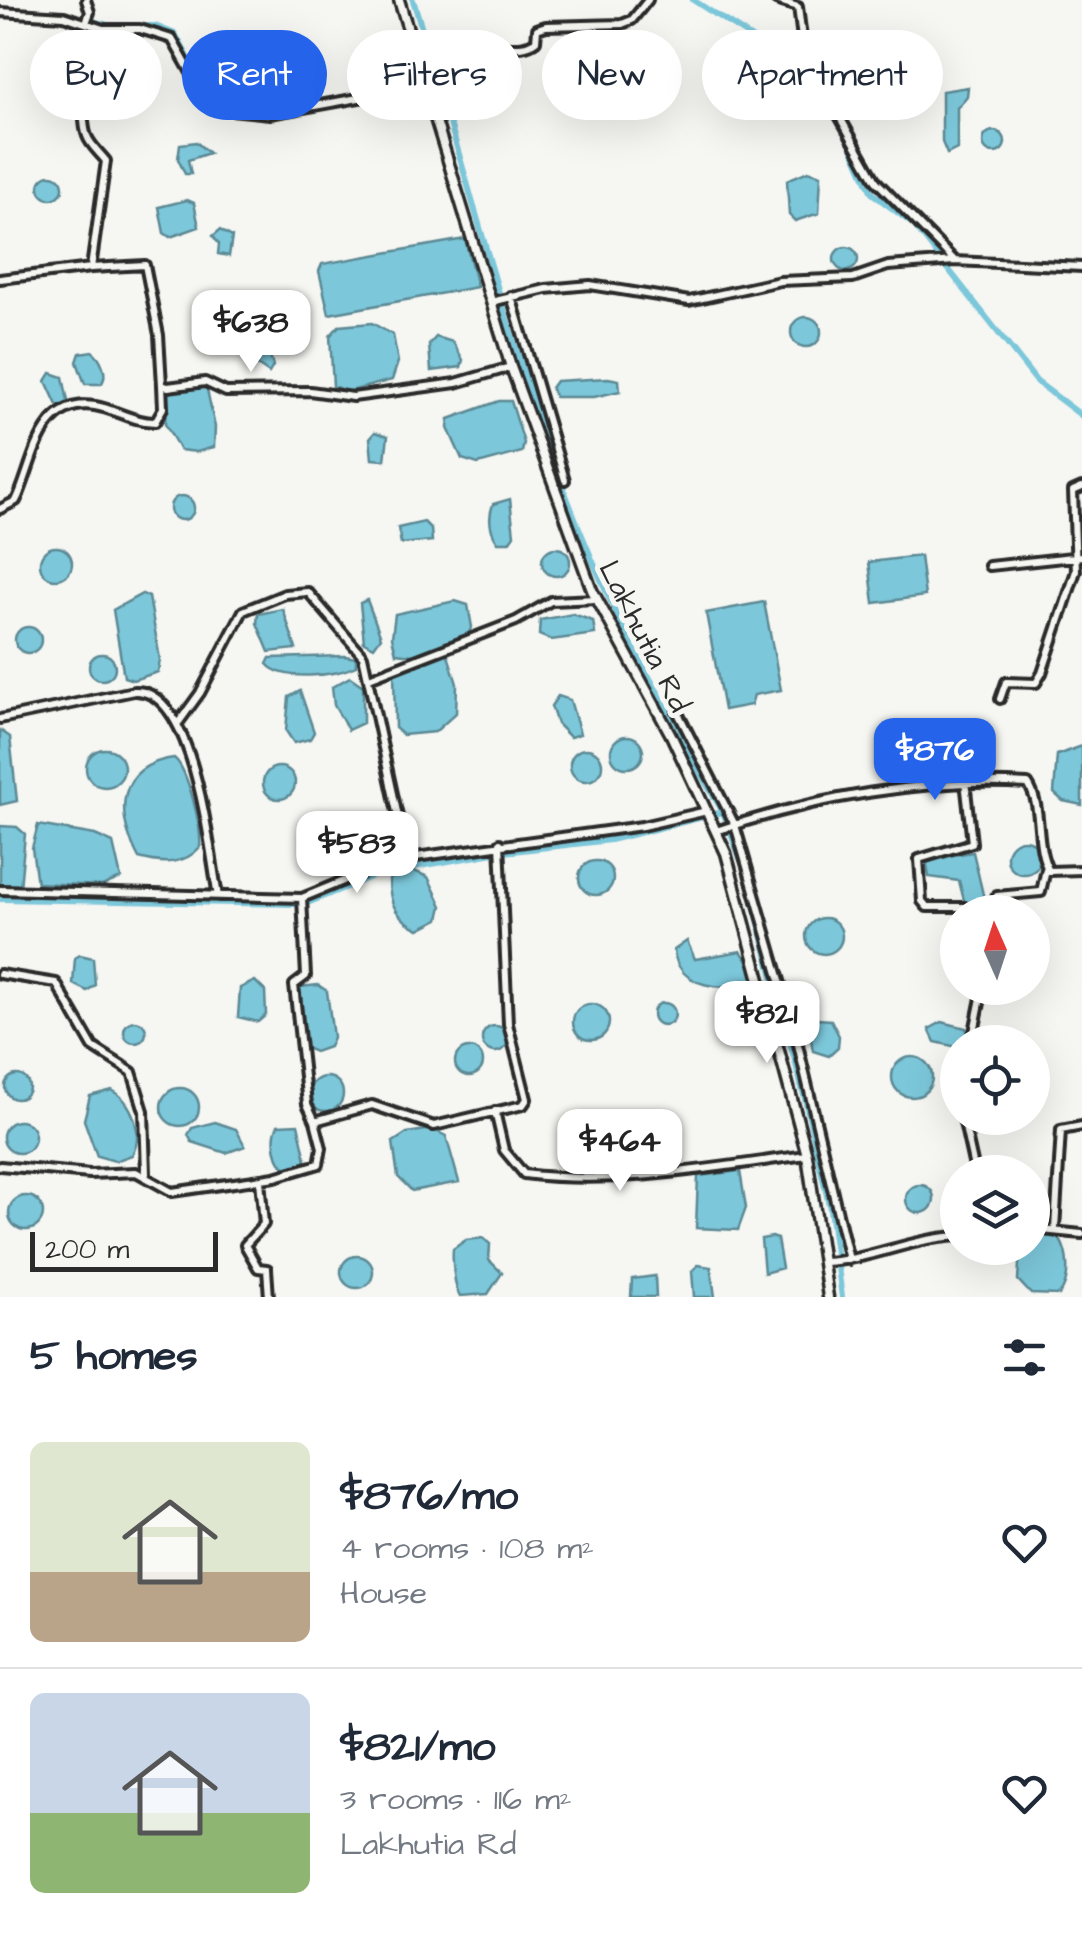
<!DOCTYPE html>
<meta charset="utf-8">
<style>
body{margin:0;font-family:"Architects Daughter",sans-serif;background:#f6f6f7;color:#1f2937;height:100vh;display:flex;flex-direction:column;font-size:38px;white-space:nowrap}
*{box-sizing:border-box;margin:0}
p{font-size:32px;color:#747a83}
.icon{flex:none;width:55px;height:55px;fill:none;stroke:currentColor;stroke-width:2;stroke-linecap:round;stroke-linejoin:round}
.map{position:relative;height:1297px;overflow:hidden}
.side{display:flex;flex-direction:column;background:#fff;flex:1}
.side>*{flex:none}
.guide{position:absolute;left:30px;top:30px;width:1022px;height:90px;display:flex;gap:20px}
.needle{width:65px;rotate:357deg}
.fabs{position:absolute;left:940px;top:895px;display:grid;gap:20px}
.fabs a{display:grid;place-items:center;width:110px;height:110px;border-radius:50%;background:#fff;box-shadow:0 10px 40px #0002;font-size:50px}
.scale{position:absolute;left:30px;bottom:25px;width:188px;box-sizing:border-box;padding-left:10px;border:5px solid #2b2b2b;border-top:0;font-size:28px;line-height:35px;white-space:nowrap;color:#2b2b2b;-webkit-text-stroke:8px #f6f6f2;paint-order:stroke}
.price{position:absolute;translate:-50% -85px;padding:0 22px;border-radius:20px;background:#fff;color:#222;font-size:32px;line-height:65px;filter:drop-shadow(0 2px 5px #0008)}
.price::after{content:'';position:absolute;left:50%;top:60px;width:30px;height:22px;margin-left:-15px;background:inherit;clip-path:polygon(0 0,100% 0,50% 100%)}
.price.active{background:#2563eb;color:#fff}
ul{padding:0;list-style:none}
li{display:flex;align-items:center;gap:30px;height:250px;padding:0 30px}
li+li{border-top:2px solid #e0e1e3}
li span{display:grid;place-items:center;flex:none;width:280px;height:200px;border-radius:15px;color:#555}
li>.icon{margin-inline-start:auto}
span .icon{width:120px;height:120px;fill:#fffc;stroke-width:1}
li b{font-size:42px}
h2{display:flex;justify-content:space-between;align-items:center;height:120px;padding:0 30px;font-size:42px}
.chip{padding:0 35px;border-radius:45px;background:#fff;box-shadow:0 10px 40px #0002;font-size:35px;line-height:90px}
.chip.active{background:#2563eb;color:#fff}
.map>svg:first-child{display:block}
.water{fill:#7bc7da;stroke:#5b8994;stroke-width:2.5}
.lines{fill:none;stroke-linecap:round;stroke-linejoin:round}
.canal{stroke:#7bc7da;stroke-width:6}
.minor-casing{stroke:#2b2b2b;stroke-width:14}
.tertiary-casing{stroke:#2b2b2b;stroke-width:15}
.minor{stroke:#f6f6f2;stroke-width:6}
.tertiary{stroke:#f6f6f2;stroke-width:8}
.labels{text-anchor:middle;stroke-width:10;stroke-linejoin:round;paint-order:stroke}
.street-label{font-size:30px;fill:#2b2b2b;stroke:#f6f6f2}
</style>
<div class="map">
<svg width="1082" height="1297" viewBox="0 0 1082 1297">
<rect width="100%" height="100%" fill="#f6f6f2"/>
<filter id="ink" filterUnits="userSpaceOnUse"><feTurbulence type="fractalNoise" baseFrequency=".01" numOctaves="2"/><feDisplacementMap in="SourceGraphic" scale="20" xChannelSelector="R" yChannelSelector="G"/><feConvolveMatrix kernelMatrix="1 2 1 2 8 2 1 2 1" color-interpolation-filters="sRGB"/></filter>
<g filter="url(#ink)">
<path class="water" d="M968,87L967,96L957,108V149L947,154L942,142V91Z
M983 142a11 11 0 1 1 22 0a11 11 0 1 1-22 0Z
M196,142L209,153L188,160L191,174H185L178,159L180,144Z
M808,171L821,175L819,213L795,221L789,215L787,180Z
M39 187a12 12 0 1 1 24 0a12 12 0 1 1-24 0Z
M187,200L194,203L199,227L170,237L164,233L159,207Z
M220,230L232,237L229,256L218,254L219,244L213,236Z
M465,239L477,287L329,314L319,271L322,264Z
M834 259a12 12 0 1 1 24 0a12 12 0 1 1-24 0Z
M200 326a13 13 0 1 1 26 0a13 13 0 1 1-26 0Z
M791 332a15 15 0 1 1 30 0a15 15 0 1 1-30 0Z
M372,323L393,335L398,362L392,380L347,392L333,386L330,336L339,326Z
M436,337L453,342L463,360L461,367L431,371L429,345Z
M252,342L267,345L273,366L269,373L253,362Z
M92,351C101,357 109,375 101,384H85L77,362L80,353Z
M51,373L63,377L69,406L57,405L46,381Z
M608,378L619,380L620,391L594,397H555L551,388L556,381Z
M206,385L215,427L214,447L197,452L180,450L165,424L167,391Z
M499,401H511L524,443L522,452L478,464L462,459L448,428L449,419Z
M375,432L388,436L385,460L372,459L370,438Z
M170 508a12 12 0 1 1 24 0a12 12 0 1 1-24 0Z
M510,499L514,535L509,542H498C489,530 488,518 493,504Z
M424,522L431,529L432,541L401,544L398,528Z
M40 563a16 16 0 1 1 32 0a16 16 0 1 1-32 0Z
M542 562a14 14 0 1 1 28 0a14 14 0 1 1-28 0Z
M920,556L925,596L874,603L869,562Z
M142,594L149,597L160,659L158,672L133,680L124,677L113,610Z
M367,600L381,637L374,647L364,642L360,603Z
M455,601L468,605L472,627L468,634L413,655L396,653L392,637L395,614Z
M764,602L781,690L754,695L751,705L724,710L706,613Z
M283,609L296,649L269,652L257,623L258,614Z
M573,614L593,621L595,634L551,640L539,635L540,620Z
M15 640a13 13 0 1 1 26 0a13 13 0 1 1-26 0Z
M447,652L457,684L456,713L435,732L403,735L395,728L394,669Z
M89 667a13 13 0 1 1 26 0a13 13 0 1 1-26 0Z
M345,656L356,658V666C336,676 282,682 267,664L270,658Z
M350,677L363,686V723L348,730L334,705L332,687Z
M300,691L314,732L310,739L294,743L286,731L289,697Z
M558,696L570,700L580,734L570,737L557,724L551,706Z
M0,730L10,737L17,801L0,805Z
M611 752a16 16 0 1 1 32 0a16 16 0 1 1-32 0Z
M1082,746V805L1063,801L1054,793L1057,755Z
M86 768a19 19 0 1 1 38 0a19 19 0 1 1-38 0Z
M570 765a16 16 0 1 1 32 0a16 16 0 1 1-32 0Z
M174,758C188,769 202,828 200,847C184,866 161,864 139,858C115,813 116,766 174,758Z
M263 783a16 16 0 1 1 32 0a16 16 0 1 1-32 0Z
M338,821L355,858L333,869L325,863L315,834Z
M38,825L95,835L113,843L121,878L102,886L37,883L32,848Z
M0,826L17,827L25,834L20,888L0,889Z
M1007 857a17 17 0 1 1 34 0a17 17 0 1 1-34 0Z
M973,852L984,899L973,906L965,904L959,881L929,877L926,859Z
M579 878a17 17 0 1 1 34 0a17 17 0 1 1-34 0Z
M414,871L428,877L442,906L439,919L419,929C397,919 389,904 389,880L398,873Z
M806 936a18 18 0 1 1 36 0a18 18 0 1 1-36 0Z
M687,941L695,959L741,951L755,971L754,981C726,993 677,988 674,950Z
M80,955L93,958L95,985L87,991L73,984L75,958Z
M255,981L265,991L266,1015L258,1022L238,1017L240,988Z
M318,985L327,991L333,1037L329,1047L315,1052L303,1047L297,992L300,987Z
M653 1014a11 11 0 1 1 22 0a11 11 0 1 1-22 0Z
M573 1022a18 18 0 1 1 36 0a18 18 0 1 1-36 0Z
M739 1027a15 15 0 1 1 30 0a15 15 0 1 1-30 0Z
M817,1019L831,1020L839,1036L838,1048L829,1056L813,1051L809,1028Z
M124 1032a11 11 0 1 1 22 0a11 11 0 1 1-22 0Z
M942,1022L966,1028L970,1042H958L957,1047L935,1042L929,1029Z
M482 1039a13 13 0 1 1 26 0a13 13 0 1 1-26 0Z
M455 1062a14 14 0 1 1 28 0a14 14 0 1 1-28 0Z
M892 1077a20 20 0 1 1 40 0a20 20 0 1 1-40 0Z
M5 1087a12 12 0 1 1 24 0a12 12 0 1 1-24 0Z
M309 1094a17 17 0 1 1 34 0a17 17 0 1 1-34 0Z
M161 1107a19 19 0 1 1 38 0a19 19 0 1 1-38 0Z
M112,1090C133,1102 144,1134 132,1155L115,1161L97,1156L84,1120L90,1096Z
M3 1137a16 16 0 1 1 32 0a16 16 0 1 1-32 0Z
M215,1122L236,1129L245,1146L226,1153L192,1142L188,1135L192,1128Z
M298,1124L306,1160L289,1170C275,1164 271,1138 278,1125Z
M432,1129L446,1136L459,1182L412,1191L398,1177L393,1142L407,1133Z
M740,1171L746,1208L738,1230L696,1228L698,1176Z
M906 1199a14 14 0 1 1 28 0a14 14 0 1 1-28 0Z
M9 1213a17 17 0 1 1 34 0a17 17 0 1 1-34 0Z
M1033,1234L1059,1238C1069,1253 1071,1281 1059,1295L1031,1294L1018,1280L1020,1248H1032Z
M772,1237L777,1239L782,1268L764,1273L761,1239Z
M483,1238L490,1244L489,1260L502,1273L488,1294L460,1296C454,1287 452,1260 453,1249L466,1240Z
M341 1272a16 16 0 1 1 32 0a16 16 0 1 1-32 0Z
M698,1265L711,1267L715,1297H694L692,1271Z
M655,1276L656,1297H631L632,1279Z"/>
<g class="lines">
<path class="canal" d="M413,0C490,242 543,513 680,729
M693,0L809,75L849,140L872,193L913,224L1037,382L1082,416
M61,13L111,26H155L175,34L215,106H298
M334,99L438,77
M677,733L723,812L746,874L805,1099L830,1209L842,1297
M504,852L610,840L723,812
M0,899L296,904
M305,904L380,873L494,853"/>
<defs>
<path id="minor" d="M86,0L90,12L86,23
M776,0L798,7L804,54L876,181L954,260
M0,12L64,16L103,29H140L172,39L211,108L270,114L447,82C467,75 467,52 489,47C505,44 522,52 536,41L537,29L546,26L622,24L632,20L648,0
M91,268L145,265L159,335L162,385L168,387L205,382L226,392L310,391L353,397L456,383L511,367
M0,279L91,268L106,161C100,153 90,145 87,136C79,118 85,37 102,30
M511,296L565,480
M491,302L546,289L590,285L689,301L780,281L853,278L888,266L955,261L1082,267
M0,509L16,501C33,468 38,397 95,406C115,409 133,422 155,422L163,408L162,385
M989,566L1082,556
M369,678L516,621L551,601L597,599
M1000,699L1006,682L1036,683L1042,673L1076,571L1073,491L1082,487
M677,711L735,825L796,1036L849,1260
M0,719L134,691C195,688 209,850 218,896
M179,722L200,693L243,611L285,594L308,592L363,656L407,858
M965,781L972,843L919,859L922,901L927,907H964L965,912
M716,831C813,798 927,777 1028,784C1044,808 1034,845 1049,871L1082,870
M0,890L302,898L394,860L642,826L707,811
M302,898L306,976L294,985L307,1104L315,1121
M965,908L971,911L988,907L997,896L1041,892L1046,869
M0,974L56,983L93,1047L132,1072L144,1111L146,1174
M972,1042L983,988
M495,1111L504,1150L524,1174C619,1186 713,1167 807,1155
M963,1118L975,1172
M0,1166L90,1174L136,1172L172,1192L275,1177L319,1164L322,1148L315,1121L372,1105L434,1126L523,1105L527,1099L508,1024L500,843
M260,1180L264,1224L245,1245L258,1268L267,1269L269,1297
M1032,1229L1082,1234
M1055,1229L1061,1130L1082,1126
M824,1262C871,1260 908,1239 958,1236"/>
<path id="tertiary" d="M399,0L511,367L592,590L671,735L726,853L807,1155L828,1297"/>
</defs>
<use href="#minor" class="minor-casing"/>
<use href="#tertiary" class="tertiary-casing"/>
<use href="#minor" class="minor"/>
<use href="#tertiary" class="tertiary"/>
</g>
</g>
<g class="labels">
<g class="street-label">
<text transform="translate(645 636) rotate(63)" y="10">Lakhutia Rd</text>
</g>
</g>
</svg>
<div class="fabs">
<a><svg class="needle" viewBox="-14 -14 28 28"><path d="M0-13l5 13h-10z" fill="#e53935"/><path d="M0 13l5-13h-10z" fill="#747a83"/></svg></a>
<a><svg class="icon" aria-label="locate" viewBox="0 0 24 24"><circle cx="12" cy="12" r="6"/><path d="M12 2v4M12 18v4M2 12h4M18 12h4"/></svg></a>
<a><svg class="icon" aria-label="layers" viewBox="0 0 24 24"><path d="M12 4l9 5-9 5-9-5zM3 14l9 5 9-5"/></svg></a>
</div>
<div class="scale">200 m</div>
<b class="price" style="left:251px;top:375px">$638</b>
<b class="price active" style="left:935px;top:803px">$876</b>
<b class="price" style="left:357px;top:896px">$583</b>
<b class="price" style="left:767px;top:1066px">$821</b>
<b class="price" style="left:620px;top:1194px">$464</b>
<div class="guide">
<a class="chip">Buy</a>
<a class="chip active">Rent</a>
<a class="chip">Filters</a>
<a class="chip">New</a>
<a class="chip">Apartment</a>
</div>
</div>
<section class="side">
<h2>5 homes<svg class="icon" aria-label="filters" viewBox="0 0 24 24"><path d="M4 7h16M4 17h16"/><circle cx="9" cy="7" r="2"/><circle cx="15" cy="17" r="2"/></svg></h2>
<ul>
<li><span style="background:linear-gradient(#dfe7d0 65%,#b9a48a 0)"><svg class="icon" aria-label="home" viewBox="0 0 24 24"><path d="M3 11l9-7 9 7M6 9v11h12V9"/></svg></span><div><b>$876/mo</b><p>4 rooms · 108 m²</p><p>House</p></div><svg class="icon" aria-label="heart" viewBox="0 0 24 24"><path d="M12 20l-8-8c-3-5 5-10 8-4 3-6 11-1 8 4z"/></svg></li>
<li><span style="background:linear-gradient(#c9d6e8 60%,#8fb573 0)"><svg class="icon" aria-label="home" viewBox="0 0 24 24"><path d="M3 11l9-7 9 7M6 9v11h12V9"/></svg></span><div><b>$821/mo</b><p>3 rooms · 116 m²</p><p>Lakhutia Rd</p></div><svg class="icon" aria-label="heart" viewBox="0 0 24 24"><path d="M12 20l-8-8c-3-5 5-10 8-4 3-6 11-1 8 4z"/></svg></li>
</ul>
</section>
